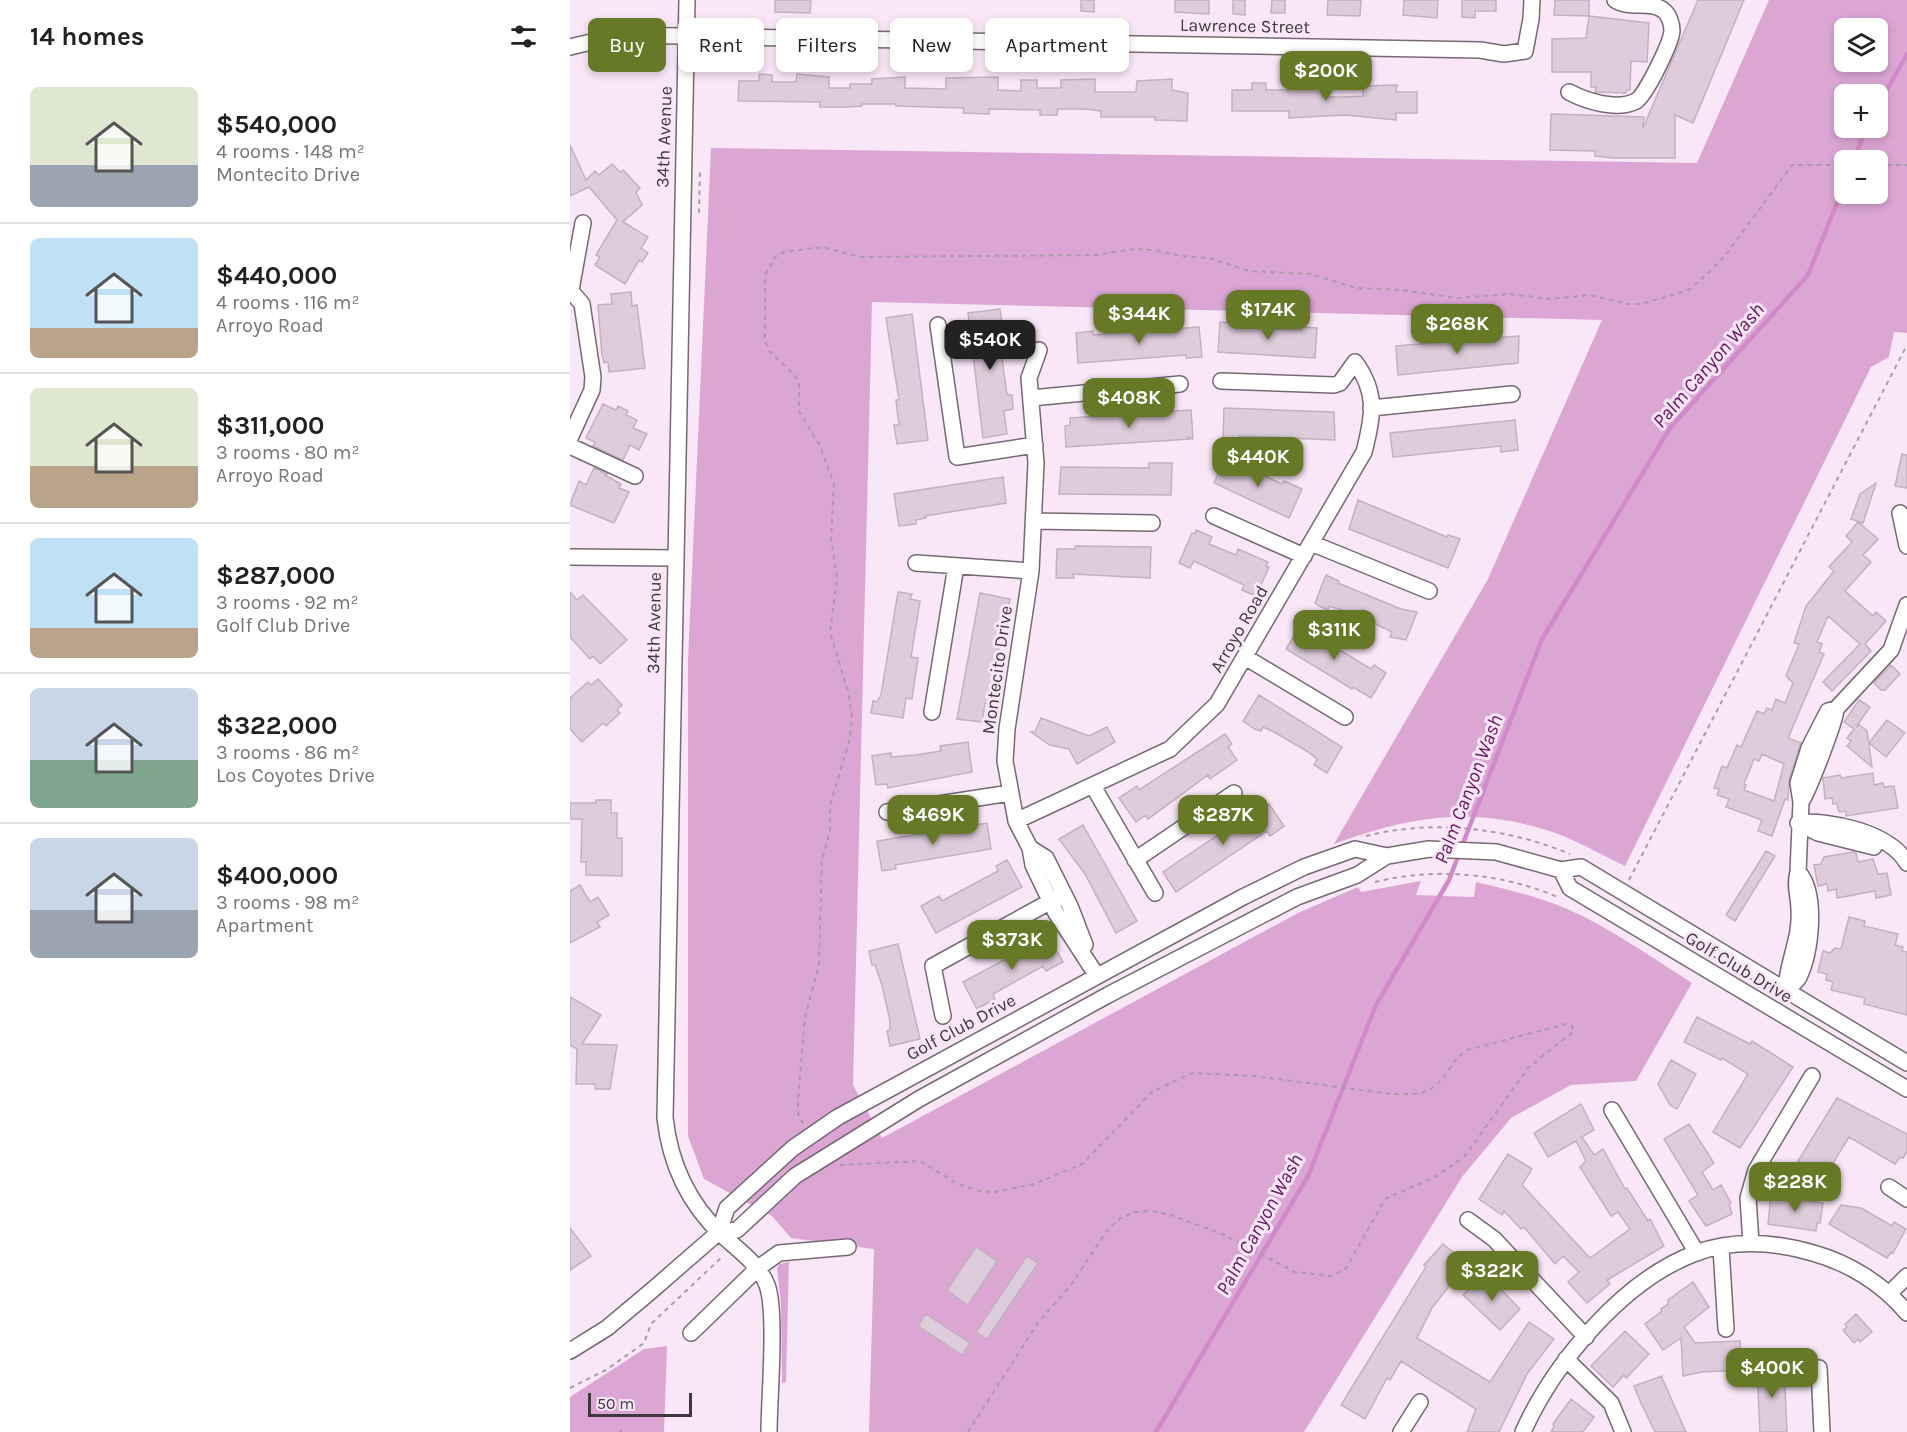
<!DOCTYPE html>
<meta charset="utf-8">
<style>
body{margin:0;font-family:Karla,sans-serif;background:#f6f6f6;color:#222;height:100vh;display:flex;flex-direction:column;font-size:22px;white-space:nowrap}
*{box-sizing:border-box;margin:0}
p{font-size:20px;color:#767676}
.icon{flex:none;width:33px;height:33px;fill:none;stroke:currentColor;stroke-width:2;stroke-linecap:round;stroke-linejoin:round}
.map{position:relative;flex:1;overflow:hidden}
.panel{display:flex;flex-direction:column;background:#fff;width:570px}
.panel>*{flex:none}
.banner{position:absolute;left:18px;top:18px;width:570px;height:54px;display:flex;gap:12px}
.fabs{position:absolute;left:1264px;top:18px;display:grid;gap:12px}
.fabs a{display:grid;place-items:center;width:54px;height:54px;border-radius:9px;background:#fff;box-shadow:0 3px 9px #0003;font-size:30px}
.scale{position:absolute;left:18px;bottom:15px;width:104px;box-sizing:border-box;padding-left:6px;border:3px solid #40383f;border-top:0;font-size:16px;line-height:21px;white-space:nowrap;color:#40383f;-webkit-text-stroke:4px #f9e6f6;paint-order:stroke}
.price{position:absolute;translate:-50% -51px;padding:0 14px;border-radius:12px;background:#677927;color:#fff;font-size:20px;line-height:39px;filter:drop-shadow(0 2px 3px #0008)}
.price::after{content:'';position:absolute;left:50%;top:36px;width:18px;height:14px;margin-left:-9px;background:inherit;clip-path:polygon(0 0,100% 0,50% 100%)}
.price.current{background:#222;color:#fff}
ul{padding:0;list-style:none}
li{display:flex;align-items:center;gap:18px;height:150px;padding:0 30px}
li+li{border-top:2px solid #e0e0e0}
li span{display:grid;place-items:center;flex:none;width:168px;height:120px;border-radius:9px;color:#555}
li>.icon{margin-inline-start:auto}
span .icon{width:72px;height:72px;fill:#fffc;stroke-width:1}
li b{font-size:26px}
h2{display:flex;justify-content:space-between;align-items:center;height:72px;padding:0 30px;font-size:26px}
.chip{padding:0 21px;border-radius:9px;background:#fff;box-shadow:0 3px 9px #0003;font-size:21px;line-height:54px}
.chip.current{background:#677927;color:#fff}
main{display:flex;flex:1;min-height:0}
.map>svg:first-child{display:block}
.green{fill:#dba6d4;fill-rule:evenodd}
.lines{fill:none;stroke-linecap:round;stroke-linejoin:round}
.stream{stroke:#d18ac9;stroke-width:4.5}
.building{fill:#deccdb;stroke:#c2b1c0;stroke-width:1.5;fill-rule:evenodd}
.minor-casing{stroke:#786876;stroke-width:18}
.path{stroke:#aa9ba8;stroke-width:2;stroke-dasharray:4.5 4.5;stroke-linecap:butt}
.minor{stroke:#fff;stroke-width:15}
.labels{text-anchor:middle;stroke-width:6;stroke-linejoin:round;paint-order:stroke}
.street-label{font-size:18px;fill:#40383f;stroke:#f9e6f6}
.water-label{font-size:20px;font-style:italic;fill:#691364;stroke:#f9e6f6}
</style>
<main>
<section class="panel">
<h2>14 homes<svg class="icon" aria-label="filters" viewBox="0 0 24 24"><path d="M4 7h16M4 17h16"/><circle cx="9" cy="7" r="2"/><circle cx="15" cy="17" r="2"/></svg></h2>
<ul>
<li><span style="background:linear-gradient(#dfe7d0 65%,#9aa5b1 0)"><svg class="icon" aria-label="home" viewBox="0 0 24 24"><path d="M3 11l9-7 9 7M6 9v11h12V9"/></svg></span><div><b>$540,000</b><p>4 rooms · 148 m²</p><p>Montecito Drive</p></div></li>
<li><span style="background:linear-gradient(#bfe0f5 75%,#b9a48a 0)"><svg class="icon" aria-label="home" viewBox="0 0 24 24"><path d="M3 11l9-7 9 7M6 9v11h12V9"/></svg></span><div><b>$440,000</b><p>4 rooms · 116 m²</p><p>Arroyo Road</p></div></li>
<li><span style="background:linear-gradient(#dfe7d0 65%,#b9a48a 0)"><svg class="icon" aria-label="home" viewBox="0 0 24 24"><path d="M3 11l9-7 9 7M6 9v11h12V9"/></svg></span><div><b>$311,000</b><p>3 rooms · 80 m²</p><p>Arroyo Road</p></div></li>
<li><span style="background:linear-gradient(#bfe0f5 75%,#b9a48a 0)"><svg class="icon" aria-label="home" viewBox="0 0 24 24"><path d="M3 11l9-7 9 7M6 9v11h12V9"/></svg></span><div><b>$287,000</b><p>3 rooms · 92 m²</p><p>Golf Club Drive</p></div></li>
<li><span style="background:linear-gradient(#c9d6e8 60%,#7fa58c 0)"><svg class="icon" aria-label="home" viewBox="0 0 24 24"><path d="M3 11l9-7 9 7M6 9v11h12V9"/></svg></span><div><b>$322,000</b><p>3 rooms · 86 m²</p><p>Los Coyotes Drive</p></div></li>
<li><span style="background:linear-gradient(#c9d6e8 60%,#9aa5b1 0)"><svg class="icon" aria-label="home" viewBox="0 0 24 24"><path d="M3 11l9-7 9 7M6 9v11h12V9"/></svg></span><div><b>$400,000</b><p>3 rooms · 98 m²</p><p>Apartment</p></div></li>
</ul>
</section>
<div class="map">
<svg width="1337" height="1432" viewBox="0 0 1337 1432">
<rect width="100%" height="100%" fill="#f9e6f6"/>
<path class="green" d="M1199,0H1337V333L1324,332L1319,357L1301,367L1055,866C1030,854 1003,838 976,830C899,806 838,817 764,844L918,579L1032,320L302,302L283,1085L312,1138L728,913L788,887L791,892L851,881L846,895L904,897L906,882C936,889 966,896 995,908C1039,927 1081,957 1122,983L1066,1081L1001,1085L941,1118L892,1177L734,1432H299L304,1249L221,1238L202,1216L134,1179L118,1136V660L141,148L1127,163ZM1275,28H1308V62H1275ZM1275,94H1308V128H1275ZM1275,160H1308V194H1275Z
M219,1262L216,1382L212,1383L211,1304L207,1268L209,1264Z
M97,1346L94,1432H0V1397L74,1349Z"/>
<g class="lines">
<path class="stream" d="M1308,106L1337,54
M1284,160L1296,128
M892,846L972,639L1100,428L1238,275L1275,183
M586,1432L738,1176L806,1005L879,880L889,854"/>
</g>
<path class="building" d="M205,0H241L240,13L205,12Z
M511,0H524V12L511,11Z
M605,0H639V14L605,12Z
M663,0H675V15L663,14Z
M702,0H715V13H701Z
M758,0H791L790,16L757,15Z
M834,0H868L867,18L833,15Z
M892,0H926V11H905V18L892,17Z
M985,0H1019V16L984,15Z
M1128,0H1174L1123,123L1105,115V158H1043L1025,156V151L980,150L981,114L1074,117L1073,128Z
M1019,16L1079,23L1077,62L1061,61L1060,90H1056V93L1025,92L1026,87H1021V72H982V39L1016,38Z
M189,74L202,75V82H226L227,74L259,77V88H280V84H302V79L335,77V88L376,89V78L428,77V90L451,91V80H467V88H491V80L525,79V92H566L567,81L602,79V90L618,93L617,121L585,120V117H531V111L515,109H488L487,115H470V110L419,109V114L393,113L394,108L326,106V104H292V106L277,107H250V102L168,101L169,81H189Z
M682,83H696V90H719V84L752,86V97H775L793,96V86L827,85L826,92H847V113H826V120L775,115L719,118V111H662V90H682Z
M0,145L16,180L25,171L29,175L42,164L50,172L53,170L70,188L66,192L72,205L53,222L78,237L71,248L78,253L72,262L69,260L55,284L25,265L30,257L26,255L47,220L19,187L0,196Z
M61,292L62,306L67,305L75,368L39,372L38,362L34,363L32,355L28,305L42,304L41,294Z
M430,309L433,330L429,331L433,366L437,395H442L443,409L434,411L437,434L413,438L398,313Z
M342,314L358,440L327,444L324,425H329L326,400H329L316,318Z
M650,322L662,323V327L732,330V327L747,328L745,358L648,352Z
M629,327L632,357L616,358V355L508,363L506,333L523,331V335Z
M949,336L948,363L828,375L826,346Z
M33,404L46,410L48,406L58,411L56,415L67,420L63,428L77,434L69,450L60,445L53,460L23,446L25,442L16,438Z
M654,408L764,412L765,440L669,436V440L653,439Z
M621,410L623,438L617,437L621,439L496,447L495,426L500,425V418Z
M945,420L948,450L931,452V446L823,457L820,433Z
M1332,454L1337,455V488L1325,486Z
M656,455L671,462L669,467L690,477L691,474L712,484L714,481L732,489L719,518L644,483Z
M579,463H602L601,495L489,494L491,467L579,468Z
M24,468L37,474L35,475L51,484L49,488L59,492L44,523L0,505L9,481L16,485Z
M433,477L436,503L355,516L356,518L346,520V524L329,526L324,494Z
M1306,483L1293,523L1281,519L1290,494Z
M788,500L877,537L878,535L890,539L878,568L779,529Z
M1288,522L1308,539L1293,555L1301,562L1275,591L1303,616L1306,612L1316,621L1295,644L1301,651L1262,691L1253,682L1290,644L1258,616L1247,642L1252,644L1249,652L1254,654L1218,738L1231,743L1219,780L1218,800L1215,799L1202,836L1188,831L1192,820L1156,807L1159,799L1147,795L1149,789L1144,788L1152,766L1157,768L1167,745L1171,747L1187,711L1194,714L1197,708L1202,710L1206,699L1215,703L1223,683L1216,676L1229,644L1224,643L1236,606L1264,571L1259,567L1282,542L1276,536ZM1192,754L1214,764L1204,801L1174,790L1176,785L1174,784L1184,759L1189,761Z
M626,530L642,537L639,544L666,555L668,549L698,562L696,566L699,567L686,596L672,590L674,585L624,561L620,568L609,563L622,533L625,534Z
M505,546L581,547L580,578L503,574L504,578H486L487,549H505Z
M756,575L769,581L768,583L831,609L847,612L836,640L820,637L822,632L787,615L759,606L758,610L751,607L745,603Z
M0,592L7,600L13,595L57,640L30,664L23,656L20,659L0,637Z
M328,592L342,594L340,599L350,601L341,657L348,658L342,699L336,698L333,718L301,713L303,701L307,702L311,695Z
M410,593L440,599L437,615L434,614L421,704L415,703L412,722L387,719Z
M733,621L762,640L760,644L801,669L804,665L816,673L801,698L783,687L782,689L716,649Z
M1321,665L1330,674L1315,690H1311L1304,683Z
M28,679L52,705L47,710L50,713L36,726L33,723L12,742L0,729V698L18,682L21,685Z
M689,695L772,747L757,773L744,765L747,759L738,752L706,733L693,727L691,731L685,729L673,721Z
M1289,700L1300,707L1286,727L1288,724L1297,731L1302,767L1277,746L1281,741L1277,738L1284,729L1274,722Z
M471,718L519,736L537,727L545,742L507,764L499,749L480,745L461,732H465Z
M1317,720L1335,733L1316,757L1299,743Z
M655,734L662,744L658,747L667,760L640,779L638,775L578,819L576,815L566,822L549,798L567,786L569,790Z
M398,742L402,772L318,788L317,784L306,785L302,756L321,753V757L346,755L371,751L370,746Z
M1303,773L1304,785L1313,783L1314,787L1324,786L1328,808L1276,816V811L1269,812L1267,804H1263L1262,798L1255,799L1253,778L1270,775L1271,778Z
M26,800H41V813H47V838H52V876L16,875V862H11L12,819H0V803H26Z
M694,804L696,807L699,804L714,826L700,836L697,831L606,892L593,872Z
M417,823L421,849L325,865L326,869L312,871L307,841Z
M513,825L567,921L546,933L515,874L489,839Z
M1196,851L1205,856L1165,921L1156,915Z
M1283,852L1286,853L1288,862L1303,859L1308,874L1317,873L1321,895L1306,898L1305,891L1267,898L1266,889L1258,891L1257,884L1248,886L1244,865L1251,864L1254,857Z
M437,860L452,887L366,933L351,906L369,896L372,901L428,871L426,866Z
M10,885L20,902L28,897L39,915L27,922L30,927L0,943V891Z
M1279,917L1295,921L1294,926L1328,934L1325,945L1333,947L1332,951L1337,952V1015L1294,1004L1295,998L1261,990L1263,982L1256,980L1257,974L1248,972L1253,951L1260,953L1265,948L1271,949Z
M478,936L493,962L476,971L473,966L423,994L425,999L407,1009L393,982Z
M328,944L350,1039L320,1046L317,1031L320,1030V1021L312,985L305,965H302L299,951Z
M0,997L31,1015L12,1044L47,1045L40,1089H25V1084H6L7,1049L0,1045Z
M1127,1017L1180,1044L1182,1041L1223,1067L1170,1148L1143,1132L1178,1074L1152,1058L1151,1060L1114,1042Z
M1101,1060L1126,1074L1107,1109L1100,1105L1088,1084Z
M1267,1098L1337,1134V1152L1333,1158L1330,1157L1325,1164L1279,1137L1249,1186L1223,1169Z
M1011,1104L1024,1130L1010,1138L1012,1137L1024,1155L1033,1149L1055,1189L1057,1188L1078,1221L1080,1219L1094,1246L1037,1280L1040,1284L1017,1303L998,1282L1009,1272L993,1256L985,1264L954,1227L951,1229L934,1211L932,1215L909,1199L938,1154L962,1169L952,1185L1020,1258L1060,1229L1048,1212L1041,1216L1010,1167L1016,1161L1006,1141L978,1157L964,1133Z
M1119,1124L1144,1163L1132,1172L1143,1190L1151,1185L1161,1203L1159,1204L1162,1214L1136,1226L1119,1201L1128,1195L1094,1139Z
M1201,1194L1253,1203L1250,1223H1247L1246,1231L1198,1224Z
M1271,1205L1291,1208L1322,1226L1324,1222L1336,1229L1323,1253L1321,1252L1317,1258L1259,1224Z
M0,1228L21,1256L0,1270Z
M873,1244L897,1263L862,1308L847,1338L920,1382L959,1322L984,1339L957,1374L929,1432H897L906,1409L831,1361L820,1380L817,1378L795,1419L771,1405L856,1267L854,1265Z
M406,1247L427,1261L398,1305L377,1290Z
M457,1256L468,1263L417,1339L406,1332Z
M915,1273L950,1309L930,1330L893,1295Z
M1123,1282L1139,1307L1114,1327L1125,1343L1170,1341L1171,1370L1131,1372L1113,1376L1111,1338L1093,1350L1075,1324L1092,1311L1091,1309L1098,1304V1300Z
M356,1314L400,1343L392,1355L348,1326Z
M1286,1314L1302,1332L1290,1342L1288,1339L1284,1343L1273,1330L1277,1327L1275,1324Z
M1055,1331L1079,1354L1056,1378L1054,1375L1043,1387L1021,1366Z
M1214,1366L1217,1432H1190L1187,1367Z
M1092,1376V1378L1116,1432H1085L1071,1403L1064,1386Z
M1001,1399L1024,1417L1013,1432H981L984,1427L983,1424Z"/>
<g class="lines">
<defs>
<path id="minor" d="M117,0L95,1118C100,1163 118,1203 152,1235C167,1249 189,1264 197,1285C207,1311 199,1400 199,1432
M0,47L51,35L910,50L934,54L955,51L961,19L962,0
M999,92C1016,101 1047,111 1066,101C1076,95 1101,43 1102,31C1102,24 1099,14 1093,10C1080,0 1059,10 1045,0
M0,290L12,304L23,377L22,390L0,438
M1,290L13,223
M368,325L387,457L465,445
M469,350L459,378L466,463L461,571L437,729L435,761L446,821L460,848L463,865L486,913L527,976
M461,398L610,384
M801,408L942,394
M0,446L65,476
M1330,513L1337,546
M644,516L734,556
M464,521L582,523
M741,543L859,591
M0,557L105,558
M346,563L461,571
M675,657L775,717
M362,712L386,566
M523,786L585,893
M1231,802C1238,792 1266,720 1266,709
M317,812L440,793
M446,821L600,749L647,704L794,452C803,417 808,393 785,362L770,383L764,385L651,381
M1228,823C1260,819 1320,833 1337,863
M1228,823L1248,833L1304,847
M460,848L476,858L500,906L515,945
M565,860L664,793
M991,870L1000,888L1337,1089
M1216,990C1217,962 1231,939 1229,910C1229,896 1224,886 1228,872L1231,802L1228,783L1239,748L1258,711L1266,709L1321,650L1337,605
M1216,990C1220,986 1227,982 1229,977C1241,952 1247,896 1230,874
M373,1016L363,966L494,894
M1042,1110L1127,1253
M1319,1187L1337,1199
M898,1220L924,1239L1016,1337
M149,1232L167,1230L225,1176L349,1099L538,995L727,897L787,875L817,856
M1181,1243L1178,1198L1186,1170L1242,1076
M1151,1248L1156,1329
M1319,1294L1337,1276
M121,1333L188,1268L209,1253L278,1247
M0,1351L37,1328L80,1292L149,1232L157,1208L223,1148L268,1117L673,897L734,867L785,849L817,856L859,849L926,852L991,870L1011,867L1337,1063
M996,1359L1041,1403L1053,1432
M1249,1368L1252,1432
M831,1432L850,1402
M953,1432C984,1363 1053,1280 1126,1253C1164,1239 1205,1242 1243,1253C1279,1263 1313,1284 1337,1313"/>
</defs>
<use href="#minor" class="minor-casing"/>
<path class="path" d="M1308,165H1337
M129,213L130,168
M796,836C862,819 938,828 1000,854
M1059,880L1337,345
M805,882C866,867 933,873 990,898
M233,1124L228,1113V1100L235,1017L249,965L252,859L260,832V806L280,738L282,718L279,695L260,632L267,578L261,538L264,484L250,446L229,411V383L224,374L199,351L195,341V275L205,257L214,252L252,247L291,257L526,255L565,249L583,250L612,256L639,258L679,271L740,274L786,288L833,290L887,298L939,294L981,299L1020,295L1058,304H1071L1119,290L1138,273L1154,257L1222,165H1275
M270,1165L350,1161L386,1183L409,1191L425,1192L464,1184L512,1164L582,1092L622,1073L684,1076L821,1094C833,1094 852,1096 862,1088C876,1079 881,1061 897,1050L996,1024L1002,1026L1004,1031L959,1067L894,1157L867,1176L815,1199L776,1268L762,1276L725,1272L652,1234L601,1215L581,1211L564,1212L549,1219L536,1232L501,1285L467,1324L398,1432
M0,1388L36,1370L74,1343L81,1324L153,1256
M51,1430V1432"/>
<use href="#minor" class="minor"/>
</g>
<g class="labels">
<g class="street-label">
<text transform="translate(675 26) rotate(1)" y="6">Lawrence Street</text>
<text transform="translate(94 137) rotate(-88)" y="6">34th Avenue</text>
<text transform="translate(84 623) rotate(-89)" y="6">34th Avenue</text>
<text transform="translate(669 629) rotate(-60)" y="6">Arroyo Road</text>
<text transform="translate(427 670) rotate(-82)" y="6">Montecito Drive</text>
<text transform="translate(1169 967) rotate(31)" y="6">Golf Club Drive</text>
<text transform="translate(391 1027) rotate(-28)" y="6">Golf Club Drive</text>
</g>
<g class="water-label">
<text transform="translate(1138 365) rotate(-49)" y="7">Palm Canyon Wash</text>
<text transform="translate(898 789) rotate(-69)" y="7">Palm Canyon Wash</text>
<text transform="translate(689 1224) rotate(-61)" y="7">Palm Canyon Wash</text>
</g>
</g>
</svg>
<div class="fabs">
<a><svg class="icon" aria-label="layers" viewBox="0 0 24 24"><path d="M12 4l9 5-9 5-9-5zM3 14l9 5 9-5"/></svg></a>
<a>+</a>
<a>−</a>
</div>
<div class="scale">50 m</div>
<b class="price" style="left:756px;top:102px">$200K</b>
<b class="price" style="left:698px;top:341px">$174K</b>
<b class="price" style="left:569px;top:345px">$344K</b>
<b class="price" style="left:887px;top:355px">$268K</b>
<b class="price current" style="left:420px;top:371px">$540K</b>
<b class="price" style="left:559px;top:429px">$408K</b>
<b class="price" style="left:688px;top:488px">$440K</b>
<b class="price" style="left:764px;top:661px">$311K</b>
<b class="price" style="left:363px;top:846px">$469K</b>
<b class="price" style="left:653px;top:846px">$287K</b>
<b class="price" style="left:442px;top:971px">$373K</b>
<b class="price" style="left:1225px;top:1213px">$228K</b>
<b class="price" style="left:922px;top:1302px">$322K</b>
<b class="price" style="left:1202px;top:1399px">$400K</b>
<div class="banner">
<a class="chip current">Buy</a>
<a class="chip">Rent</a>
<a class="chip">Filters</a>
<a class="chip">New</a>
<a class="chip">Apartment</a>
</div>
</div>
</main>
